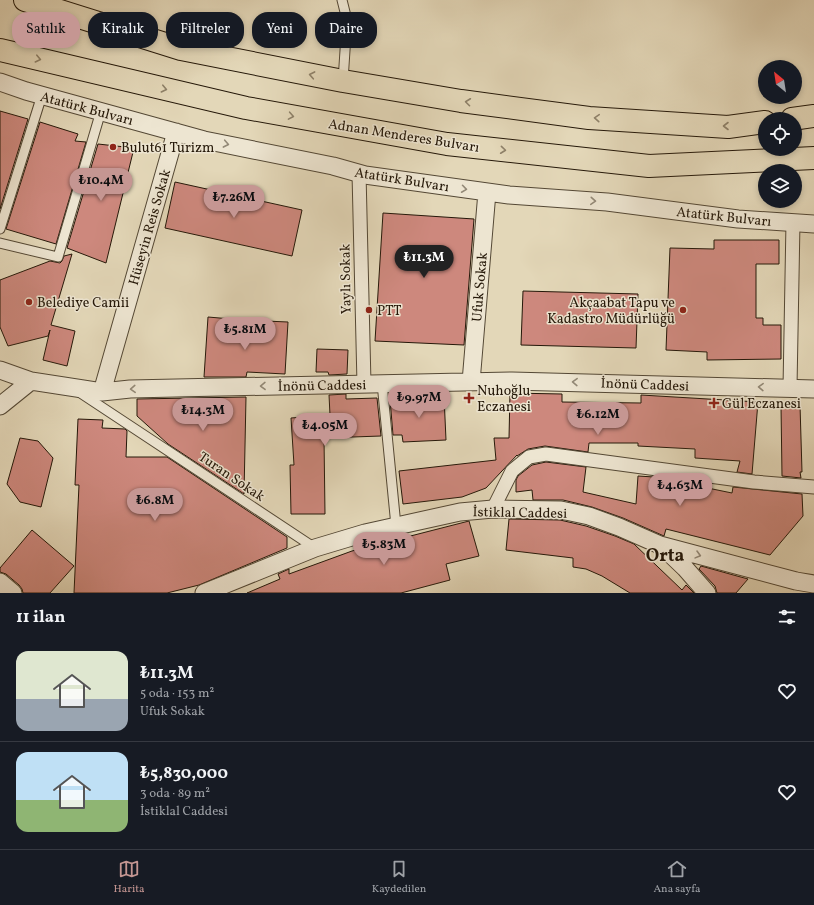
<!DOCTYPE html>
<html lang="tr">
<meta charset="utf-8">
<style>
body{margin:0;font-family:Vollkorn,serif;background:#242831;color:#f1f3f6;height:100vh;display:flex;flex-direction:column;font-size:15px;white-space:nowrap}
*{box-sizing:border-box;margin:0}
p{font-size:13px;color:#9ea1a6}
.icon{flex:none;width:22px;height:22px;fill:none;stroke:currentColor;stroke-width:2;stroke-linecap:round;stroke-linejoin:round}
.map{position:relative;height:593px;overflow:hidden}
.side{display:flex;flex-direction:column;background:#171b24;flex:1}
.side>*{flex:none}
.hud{position:absolute;left:12px;top:12px;width:400px;height:36px;display:flex;gap:8px}
.needle{width:26px;rotate:330deg}
.buttons{position:absolute;left:758px;top:60px;display:grid;gap:8px}
.buttons a{display:grid;place-items:center;width:44px;height:44px;border-radius:50%;background:#171b24;box-shadow:0 2px 6px #0003;font-size:20px}
.price{position:absolute;translate:-50% -34px;padding:0 9px;border-radius:14px;background:#c59692;color:#111;font-size:13px;line-height:26px;filter:drop-shadow(0 1px 2px #0008)}
.price::after{content:'';position:absolute;left:50%;top:24px;width:12px;height:9px;margin-left:-6px;background:inherit;clip-path:polygon(0 0,100% 0,50% 100%)}
.price.active{background:#222;color:#fff}
ul{padding:0;list-style:none}
li{display:flex;align-items:center;gap:12px;height:100px;padding:0 16px}
li+li{border-top:1px solid #363941}
li span{display:grid;place-items:center;flex:none;width:112px;height:80px;border-radius:12px;color:#555}
li>.icon{margin-inline-start:auto}
span .icon{width:48px;height:48px;fill:#fffc;stroke-width:1}
li b{font-size:17px}
h2{display:flex;justify-content:space-between;align-items:center;height:48px;padding:0 16px;font-size:17px}
.pill{padding:0 14px;border-radius:16px;background:#171b24;box-shadow:0 2px 6px #0003;font-size:14px;line-height:36px}
.pill.active{background:#c59692;color:#111}
.tab-bar{display:flex;justify-content:space-around;align-items:center;height:56px;border-top:1px solid #363941;background:#171b24;font-size:11px;color:#9ea1a6}
.tab-bar a{display:grid;justify-items:center;gap:2px}
.tab-bar .active{color:#c59692}
.map>svg:first-child{display:block}
.building{fill:#cd887d;stroke:#251809}
.lines{fill:none;stroke-linecap:round;stroke-linejoin:round}
.service-casing{stroke:#544835;stroke-width:11}
.pedestrian-casing{stroke:#544835;stroke-width:15}
.minor-casing{stroke:#544835;stroke-width:19}
.trunk-casing{stroke:#251809;stroke-width:24}
.service{stroke:#ede5d1;stroke-width:9}
.pedestrian{stroke:#ede5d1;stroke-width:13}
.minor{stroke:#ede5d1;stroke-width:17}
.trunk{stroke:#e3d7b8;stroke-width:22}
.oneway{stroke:#8e8169}
.oneway2{stroke:#938977}
.poi-dot{fill:#8f2418;stroke:#ede5d1;stroke-width:1.5}
.labels{text-anchor:middle;stroke-width:3;stroke-linejoin:round;paint-order:stroke}
.street-label{font-size:14px;fill:#251809;stroke:#ede5d1}
.poi-label{font-size:14px;fill:#251809;stroke:#ede5d1;text-anchor:start}
.district-label{font-size:18px;font-weight:bold;fill:#251809;stroke:#ede5d1}
</style>
<div class="map">
<svg width="814" height="593" viewBox="0 0 814 593">
<rect width="100%" height="100%" fill="#e3d7b8"/>
<filter id="stains"><feTurbulence type="fractalNoise" baseFrequency=".005" numOctaves="4"/><feColorMatrix values="0 0 0 0 .2 0 0 0 0 .09 0 0 0 0 .02 0 0 0 .5 -.17"/></filter>
<radialGradient id="worn" r=".72"><stop offset=".6" stop-color="#630" stop-opacity="0"/><stop offset="1" stop-color="#630" stop-opacity=".3"/></radialGradient>
<path class="building" d="M0,111L28,119L0,209Z
M40,122L78,134L75,141L86,142L56,244L6,229Z
M98,144L134,148L106,263L67,248Z
M175,182L302,210L292,256L165,228Z
M383,213L474,219L464,345L375,341Z
M714,240H779V264H756V318H763V325H781V359L707,360V352L666,350L670,248L714,249Z
M72,254L51,325L75,331L67,366L43,360L50,330L48,336L8,346L0,327V280L50,261L60,263L62,261L64,256Z
M523,291L638,294L636,348L521,345Z
M208,317L231,319L230,338L264,340L265,321L288,322L285,374L247,372L246,377H204Z
M317,349L348,350L347,374L329,375L328,372H316Z
M510,393L562,394V402L641,403V395L758,402L752,474L737,472L740,461L695,458V449L638,446V443H589L588,452L545,446L528,449L517,456V455L486,488L462,497L403,504L399,471L496,460L494,438H509Z
M346,394V399L377,398L381,436L324,438L325,514H291L290,465H294L291,418L330,415L329,395Z
M444,396L446,440L403,442L402,435H393L390,399Z
M246,397L244,494L168,444L137,416V399Z
M800,405L802,472H800L801,478L782,476L781,406Z
M78,419L103,420L102,428L125,429L127,431L126,457H167L287,537V548L199,585L167,593H74L79,485H75Z
M20,438L38,441L53,458L41,507L20,502L7,484Z
M546,462L586,467L583,492L636,504L638,476L654,477L732,493L733,487L802,494L803,516L770,555L666,529L664,536L623,518L592,507L563,500H533L532,490L516,492V480L518,476L532,465Z
M509,519L560,520L586,526L615,536L634,544L682,590L686,585L694,593H630L602,576L586,569L573,567V558L506,550Z
M469,521L479,556L446,564L450,580L401,593H247L280,579L278,574L289,569V574L352,551Z
M32,530L74,566L50,593H23L22,589L19,585L6,574L0,572V568Z
M701,566L737,576L748,579L736,593H717L715,586L699,569Z"/>
<g class="lines">
<defs>
<path id="service" d="M342,0L347,20L343,81
M0,229L42,95
M0,243L58,257L101,111
M382,383L396,526
M79,392L315,548"/>
<path id="pedestrian" d="M359,173L364,384
M790,388L793,222
M493,509L512,471L529,457L546,454L754,482L814,487"/>
<path id="minor" d="M0,82L26,91L204,140L333,166L365,175L509,195L607,202L738,219L814,224
M0,370L31,381L83,389L102,392L130,389L512,381L814,389
M471,382L487,192
M102,392L176,132
M0,406L31,381
M662,546L685,568L707,593
M0,582L13,593
M204,593L315,548L365,533L460,512L493,509L561,510L589,516L619,527L660,545L796,581L814,584"/>
<path id="trunk" d="M25,0L181,49L343,81L461,101L589,118L728,127L765,122
M0,50L246,108L447,144L649,166L814,158
M792,119L814,116"/>
</defs>
<use href="#service" class="service-casing"/>
<use href="#pedestrian" class="pedestrian-casing"/>
<use href="#minor" class="minor-casing"/>
<use href="#trunk" class="trunk-casing"/>
<use href="#service" class="service"/>
<use href="#pedestrian" class="pedestrian"/>
<use href="#minor" class="minor"/>
<use href="#trunk" class="trunk"/>
</g>
<defs><path id="oneway-chevron" d="M-2-3.5L2.5 0L-2 3.5" fill="none" stroke-width="1.6" stroke-linecap="round" stroke-linejoin="round"/></defs>
<g class="oneway">
<use href="#oneway-chevron" transform="translate(38 59) rotate(13)"/>
<use href="#oneway-chevron" transform="translate(312 75) rotate(-169)"/>
<use href="#oneway-chevron" transform="translate(164 89) rotate(13)"/>
<use href="#oneway-chevron" transform="translate(468 102) rotate(-173)"/>
<use href="#oneway-chevron" transform="translate(291 116) rotate(10)"/>
<use href="#oneway-chevron" transform="translate(597 118) rotate(-176)"/>
<use href="#oneway-chevron" transform="translate(726 126) rotate(180)"/>
<use href="#oneway-chevron" transform="translate(503 150) rotate(6)"/>
</g>
<g class="oneway2">
<use href="#oneway-chevron" transform="translate(226 144) rotate(11)"/>
<use href="#oneway-chevron" transform="translate(464 189) rotate(8)"/>
<use href="#oneway-chevron" transform="translate(593 201) rotate(4)"/>
<use href="#oneway-chevron" transform="translate(575 382) rotate(-178)"/>
<use href="#oneway-chevron" transform="translate(263 386) rotate(179)"/>
<use href="#oneway-chevron" transform="translate(761 387) rotate(-178)"/>
<use href="#oneway-chevron" transform="translate(133 389) rotate(177)"/>
<use href="#oneway-chevron" transform="translate(698 555) rotate(15)"/>
</g>
<g class="poi-dot">
<circle cx="113" cy="147" r="4"/>
<circle cx="29" cy="302" r="4"/>
<circle cx="369" cy="310" r="4"/>
<circle cx="683" cy="310" r="4"/>
<path d="M467 392h4v4h4v4h-4v4h-4v-4h-4v-4h4z"/>
<path d="M712 397h4v4h4v4h-4v4h-4v-4h-4v-4h4z"/>
</g>
<g class="labels">
<g class="street-label">
<text transform="translate(87 108) rotate(15)" y="5">Atatürk Bulvarı</text>
<text transform="translate(404 135) rotate(9)" y="5">Adnan Menderes Bulvarı</text>
<text transform="translate(402 179) rotate(9)" y="5">Atatürk Bulvarı</text>
<text transform="translate(724 216) rotate(6)" y="5">Atatürk Bulvarı</text>
<text transform="translate(149 227) rotate(-74)" y="5">Hüseyin Reis Sokak</text>
<text transform="translate(345 279) rotate(-91)" y="5">Yaylı Sokak</text>
<text transform="translate(479 287) rotate(-85)" y="5">Ufuk Sokak</text>
<text transform="translate(645 384) rotate(2)" y="5">İnönü Caddesi</text>
<text transform="translate(322 385) rotate(-1)" y="5">İnönü Caddesi</text>
<text transform="translate(232 476) rotate(34)" y="5">Turan Sokak</text>
<text transform="translate(520 512) rotate(1)" y="5">İstiklal Caddesi</text>
</g>
<g class="poi-label">
<text x="121" y="152">Bulut61 Turizm</text>
<text x="37" y="307">Belediye Camii</text>
<text x="675" y="307" text-anchor="end">Akçaabat Tapu ve<tspan x="675" dy="16">Kadastro Müdürlüğü</tspan></text>
<text x="377" y="315">PTT</text>
<text x="477" y="395">Nuhoğlu<tspan x="477" dy="16">Eczanesi</tspan></text>
<text x="722" y="408">Gül Eczanesi</text>
</g>
<g class="district-label">
<text x="665" y="561">Orta</text>
</g>
</g>
<rect width="100%" height="100%" filter="url(#stains)"/>
<rect width="100%" height="100%" fill="url(#worn)"/>
</svg>
<div class="buttons">
<a><svg class="needle" viewBox="-14 -14 28 28"><path d="M0-13l5 13h-10z" fill="#e53935"/><path d="M0 13l5-13h-10z" fill="#9ea1a6"/></svg></a>
<a><svg class="icon" aria-label="locate" viewBox="0 0 24 24"><circle cx="12" cy="12" r="6"/><path d="M12 2v4M12 18v4M2 12h4M18 12h4"/></svg></a>
<a><svg class="icon" aria-label="layers" viewBox="0 0 24 24"><path d="M12 4l9 5-9 5-9-5zM3 14l9 5 9-5"/></svg></a>
</div>
<b class="price" style="left:101px;top:202px">₺10.4M</b>
<b class="price" style="left:234px;top:219px">₺7.26M</b>
<b class="price active" style="left:424px;top:279px">₺11.3M</b>
<b class="price" style="left:245px;top:351px">₺5.81M</b>
<b class="price" style="left:419px;top:419px">₺9.97M</b>
<b class="price" style="left:203px;top:432px">₺14.3M</b>
<b class="price" style="left:598px;top:436px">₺6.12M</b>
<b class="price" style="left:325px;top:447px">₺4.05M</b>
<b class="price" style="left:680px;top:507px">₺4.63M</b>
<b class="price" style="left:155px;top:522px">₺6.8M</b>
<b class="price" style="left:384px;top:566px">₺5.83M</b>
<div class="hud">
<a class="pill active">Satılık</a>
<a class="pill">Kiralık</a>
<a class="pill">Filtreler</a>
<a class="pill">Yeni</a>
<a class="pill">Daire</a>
</div>
</div>
<section class="side">
<h2>11 ilan<svg class="icon" aria-label="filters" viewBox="0 0 24 24"><path d="M4 7h16M4 17h16"/><circle cx="9" cy="7" r="2"/><circle cx="15" cy="17" r="2"/></svg></h2>
<ul>
<li><span style="background:linear-gradient(#dfe7d0 60%,#9aa5b1 0)"><svg class="icon" aria-label="home" viewBox="0 0 24 24"><path d="M3 11l9-7 9 7M6 9v11h12V9"/></svg></span><div><b>₺11.3M</b><p>5 oda · 153 m²</p><p>Ufuk Sokak</p></div><svg class="icon" aria-label="heart" viewBox="0 0 24 24"><path d="M12 20l-8-8c-3-5 5-10 8-4 3-6 11-1 8 4z"/></svg></li>
<li><span style="background:linear-gradient(#bfe0f5 60%,#8fb573 0)"><svg class="icon" aria-label="home" viewBox="0 0 24 24"><path d="M3 11l9-7 9 7M6 9v11h12V9"/></svg></span><div><b>₺5,830,000</b><p>3 oda · 89 m²</p><p>İstiklal Caddesi</p></div><svg class="icon" aria-label="heart" viewBox="0 0 24 24"><path d="M12 20l-8-8c-3-5 5-10 8-4 3-6 11-1 8 4z"/></svg></li>
</ul>
</section>
<nav class="tab-bar">
<a class="active"><svg class="icon" aria-label="map" viewBox="0 0 24 24"><path d="M3 6l6-2 6 2 6-2v14l-6 2-6-2-6 2zM9 4v14M15 6v14"/></svg>Harita</a>
<a><svg class="icon" aria-label="saved" viewBox="0 0 24 24"><path d="M7 4h10v16l-5-4-5 4z"/></svg>Kaydedilen</a>
<a><svg class="icon" aria-label="home" viewBox="0 0 24 24"><path d="M3 11l9-7 9 7M6 9v11h12V9"/></svg>Ana sayfa</a>
</nav>
